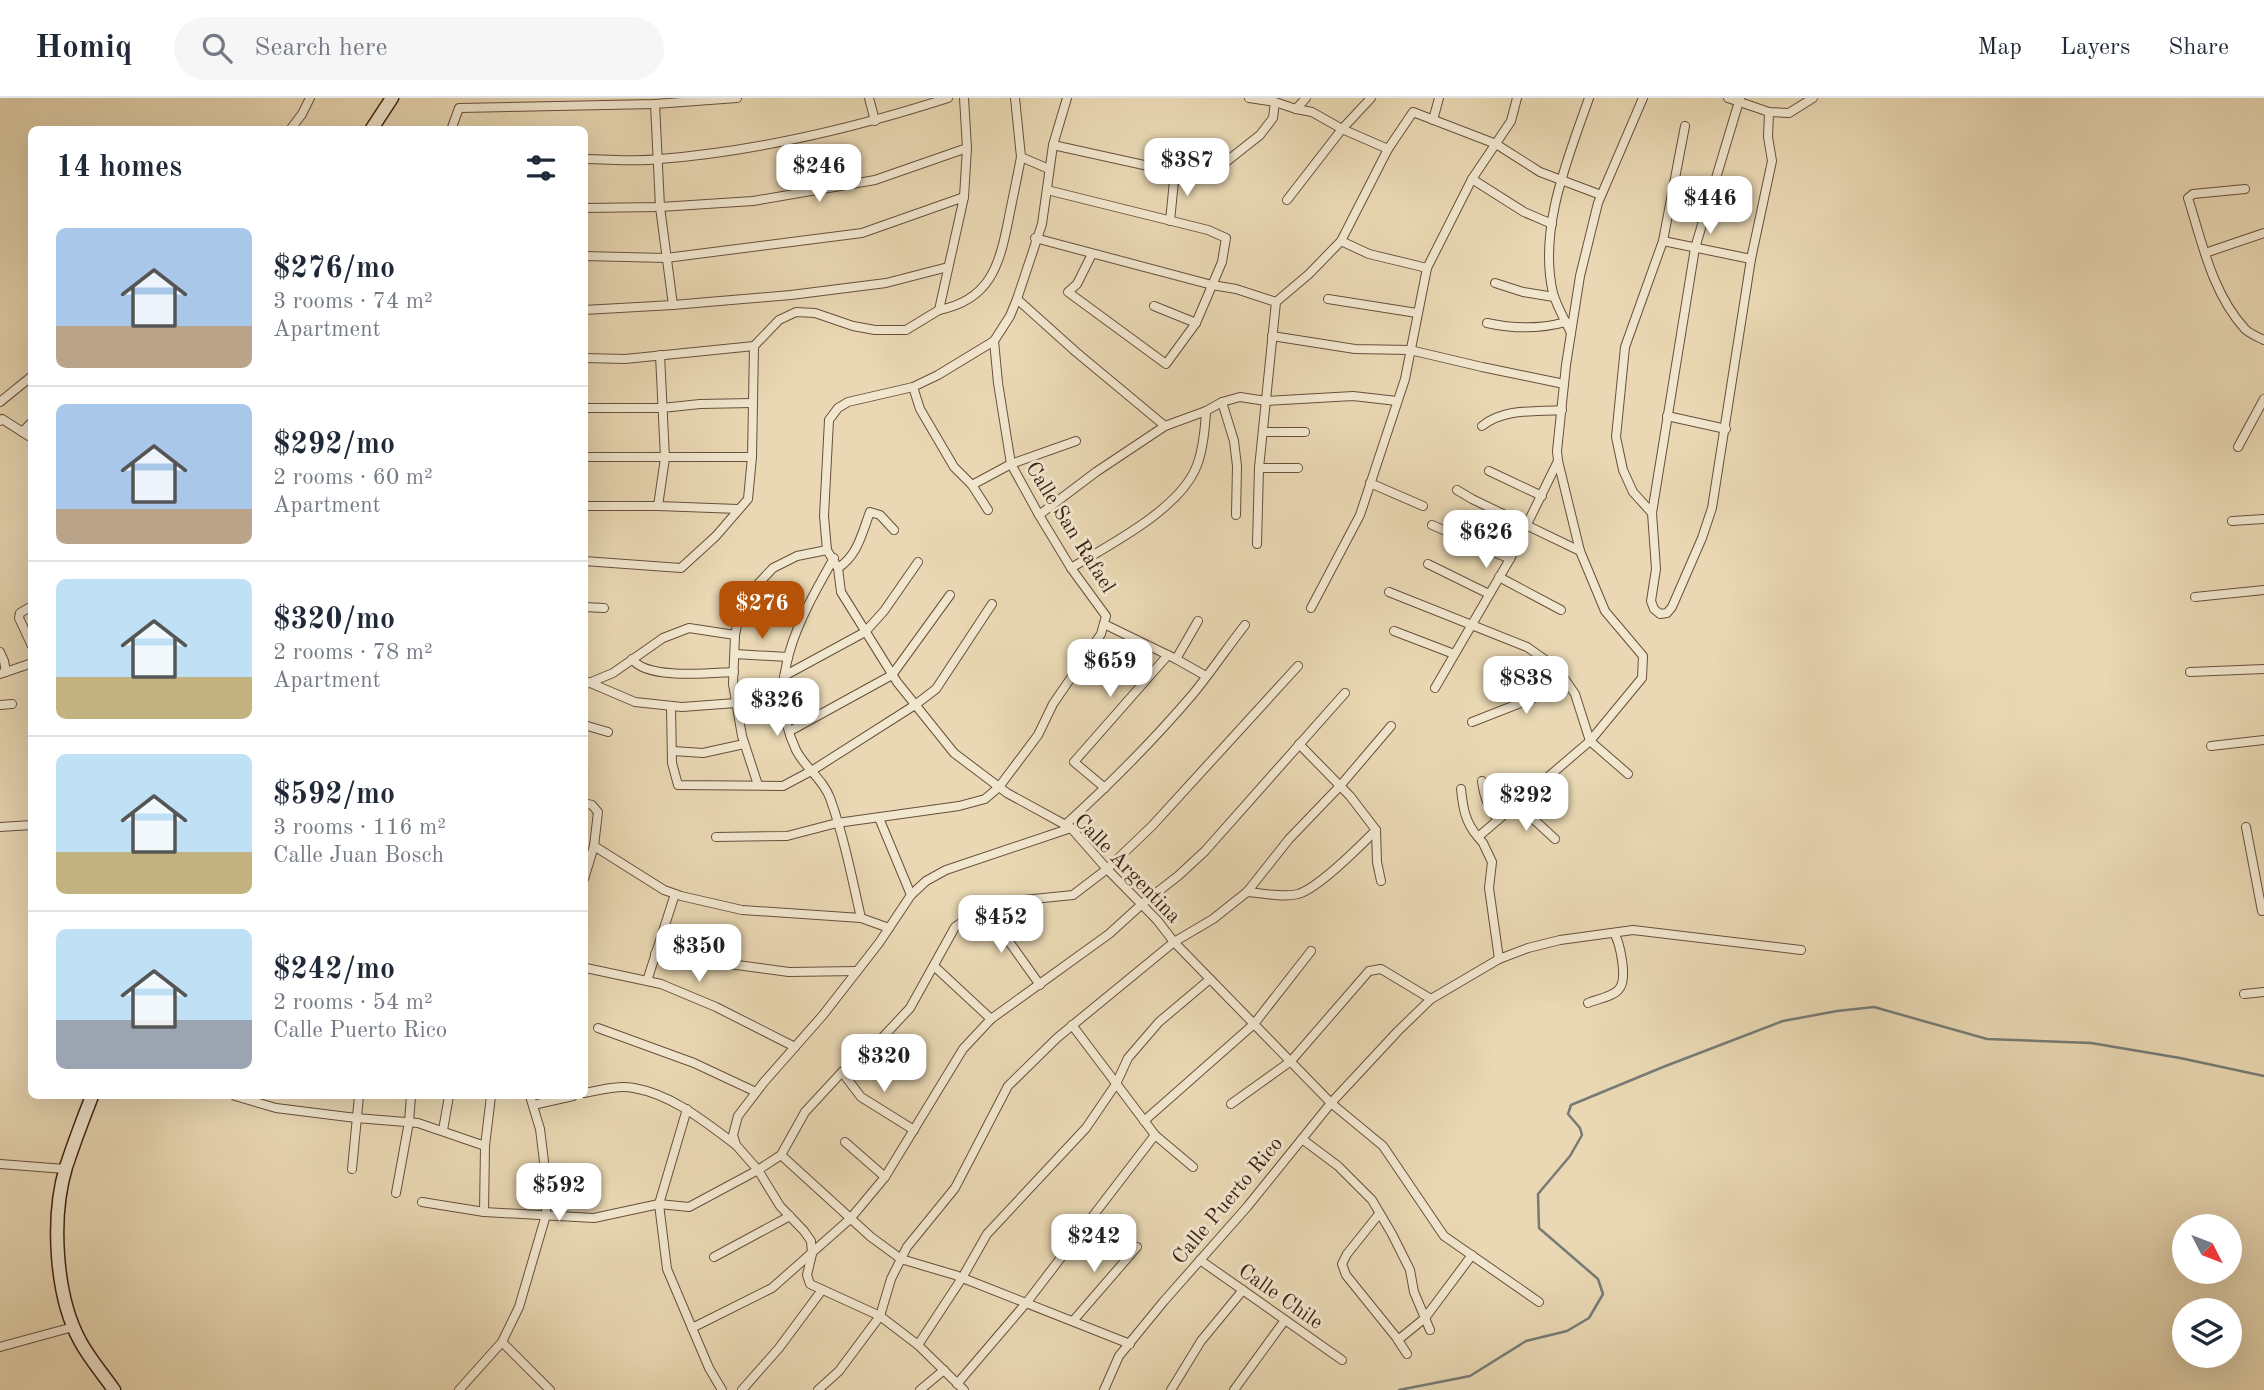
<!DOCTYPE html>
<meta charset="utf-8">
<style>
:root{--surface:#fff;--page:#f6f6f7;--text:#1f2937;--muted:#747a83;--line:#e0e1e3;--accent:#b45309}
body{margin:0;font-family:"Old Standard TT",serif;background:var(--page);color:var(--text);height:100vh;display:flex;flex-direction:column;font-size:26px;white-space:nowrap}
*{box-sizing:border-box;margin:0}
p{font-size:23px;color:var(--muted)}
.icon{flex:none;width:38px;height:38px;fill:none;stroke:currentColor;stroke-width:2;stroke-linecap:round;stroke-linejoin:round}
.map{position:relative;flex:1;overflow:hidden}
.details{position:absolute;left:28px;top:28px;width:560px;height:973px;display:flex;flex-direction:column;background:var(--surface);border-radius:10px;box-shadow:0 7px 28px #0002}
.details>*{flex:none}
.needle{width:46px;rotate:132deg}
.tools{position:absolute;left:2172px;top:1116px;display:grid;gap:14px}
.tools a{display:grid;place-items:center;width:70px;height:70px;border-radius:50%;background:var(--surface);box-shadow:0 7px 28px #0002;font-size:35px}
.price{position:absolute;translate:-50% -60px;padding:0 16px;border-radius:14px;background:#fff;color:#222;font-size:23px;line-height:46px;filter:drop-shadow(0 2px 4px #0008)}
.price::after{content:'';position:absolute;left:50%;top:42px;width:21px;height:16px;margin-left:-10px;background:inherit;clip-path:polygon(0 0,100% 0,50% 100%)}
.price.on{background:var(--accent);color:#fff}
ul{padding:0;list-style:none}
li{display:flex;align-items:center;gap:21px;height:175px;padding:0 28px}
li+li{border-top:2px solid var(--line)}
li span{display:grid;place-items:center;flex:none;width:196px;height:140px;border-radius:10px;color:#555}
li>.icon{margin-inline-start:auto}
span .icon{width:84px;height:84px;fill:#fffc;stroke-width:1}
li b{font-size:30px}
h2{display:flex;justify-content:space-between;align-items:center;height:84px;padding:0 28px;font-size:30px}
header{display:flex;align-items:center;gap:42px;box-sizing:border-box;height:98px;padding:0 35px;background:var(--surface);border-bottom:2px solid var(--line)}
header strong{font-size:33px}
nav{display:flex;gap:38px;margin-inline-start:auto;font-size:24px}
.search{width:490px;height:63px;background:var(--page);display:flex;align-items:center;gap:18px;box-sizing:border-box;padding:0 24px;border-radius:38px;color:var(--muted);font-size:26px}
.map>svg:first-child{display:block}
</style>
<header>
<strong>Homiq</strong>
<div class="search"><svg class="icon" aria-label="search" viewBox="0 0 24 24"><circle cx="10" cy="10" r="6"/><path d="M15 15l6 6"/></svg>Search here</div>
<nav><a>Map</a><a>Layers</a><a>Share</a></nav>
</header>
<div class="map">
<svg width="2264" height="1292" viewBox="0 0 2264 1292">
<rect width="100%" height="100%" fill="#e9d8b3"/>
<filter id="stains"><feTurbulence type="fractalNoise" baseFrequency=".00286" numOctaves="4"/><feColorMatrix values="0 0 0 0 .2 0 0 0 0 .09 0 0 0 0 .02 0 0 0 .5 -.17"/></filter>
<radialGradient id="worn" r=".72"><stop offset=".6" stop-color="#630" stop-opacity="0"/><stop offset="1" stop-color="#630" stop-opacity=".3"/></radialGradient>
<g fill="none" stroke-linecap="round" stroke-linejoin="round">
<!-- stream -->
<path stroke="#767b76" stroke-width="2.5" d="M1399,1292L1470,1278L1526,1243L1567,1233L1589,1220L1603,1196L1598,1181L1539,1130L1538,1096L1570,1058L1582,1037L1580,1030L1568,1016L1571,1007L1663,969L1783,923L1837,913L1874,909L1987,941L2091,945L2180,960L2264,978"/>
<defs>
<g id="street">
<path d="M869,0L875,23"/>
<path d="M1015,0L1021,59L1049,71"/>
<path d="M1067,0L1053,47L1042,126L1017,201L1010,218L994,243L938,277L913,289L848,304L838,310L829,322L824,418L827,452L838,470L841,494L897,584L954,655L1007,695L1071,730L1107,771L1157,822L1174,844L1331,1005L1383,1048L1444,1138L1539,1204"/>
<path d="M1249,0L1275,4L1296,11L1312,14L1342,31L1388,51"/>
<path d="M1728,0L1769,14L1789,15L1813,0"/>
<path d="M1740,0L1695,150L1652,415L1656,471L1651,503L1654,511L1660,516L1667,515L1672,509L1702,440L1712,410L1751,161L1772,63L1768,39L1769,14"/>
<path d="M655,6L660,109L673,207"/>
<path d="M1296,11L1306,0"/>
<path d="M1433,22L1439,0"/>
<path d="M290,32L302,16L310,0"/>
<path d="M451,32L459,10L655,6L737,0"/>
<path d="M1053,47L1171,73L1196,74L1222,67L1260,37L1273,20L1275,4"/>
<path d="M584,61C609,61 635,64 660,61C758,53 855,30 948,0"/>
<path d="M1472,81L1524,114L1552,126"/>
<path d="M2245,91L2193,96L2188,100C2202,144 2212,195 2245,231C2250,236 2258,239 2264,242"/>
<path d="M1047,92L1208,132L1226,140L1222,164L1196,225L1166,266L1068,194L1077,186L1092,156"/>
<path d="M1287,102L1342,31L1371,0"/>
<path d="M584,110L660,109L753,103L875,82L967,50"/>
<path d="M1170,123L1175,73"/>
<path d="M1035,140L1212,187L1236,191L1276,204L1259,370L1257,446"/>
<path d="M1341,143L1369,156L1427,170"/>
<path d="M1663,143L1751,161"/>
<path d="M2205,155L2264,135"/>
<path d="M584,158L666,160L862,135L964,99"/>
<path d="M1495,185L1523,194L1554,199"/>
<path d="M1017,201L1076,254L1165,328"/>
<path d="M1328,201L1417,215"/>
<path d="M1276,204L1309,176L1341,143L1388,51L1413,14L1496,46L1540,74L1601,97"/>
<path d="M1154,208L1196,225"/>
<path d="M584,212L673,207L791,197L886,185L948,169"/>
<path d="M939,212C989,202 999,169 1008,124C1012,103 1017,81 1021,59"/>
<path d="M1487,225C1514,231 1540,231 1566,224"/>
<path d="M1571,235C1565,222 1557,209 1553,195C1538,131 1568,60 1589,0"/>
<path d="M1272,238L1355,251L1410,252L1482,269L1564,286"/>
<path d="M584,260L625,261L754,248L779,222L796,214L815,215L853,228L875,232H906L939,212L964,99L967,50L964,0"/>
<path d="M913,289L920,311L954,369L972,387L988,412"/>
<path d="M0,304L32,278"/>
<path d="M1222,304L1234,343L1237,368L1236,417"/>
<path d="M584,310H662L700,306L752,305"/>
<path d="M1667,318L1726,331"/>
<path d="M0,323L2,321L32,340"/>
<path d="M1482,328C1504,310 1535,314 1562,312"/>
<path d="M22,334L32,324"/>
<path d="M1263,334H1305"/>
<path d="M2238,349L2264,301"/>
<path d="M584,359H752"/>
<path d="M1259,370H1298"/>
<path d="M1489,373L1542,398"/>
<path d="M1370,385L1423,408"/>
<path d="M972,387L1011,366L1076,343"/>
<path d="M1457,392L1472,401L1580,453"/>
<path d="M584,408H658L738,411"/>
<path d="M658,408L665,360L660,257"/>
<path d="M1652,415L1633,394L1623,372L1616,339L1625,249L1663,143L1685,28"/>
<path d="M1039,417L1096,374L1165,328L1206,313L1222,304L1240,299L1266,303L1353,298L1397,303"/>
<path d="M2232,423L2264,421"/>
<path d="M1432,427L1510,461"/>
<path d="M834,460C800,520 763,583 796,652C805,670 823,681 830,700C844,739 852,780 861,820"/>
<path d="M584,463L681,470L716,438L748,401L752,359L754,248"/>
<path d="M1428,466L1489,496"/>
<path d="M838,470C858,457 862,435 870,414L880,417L894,432"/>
<path d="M1071,470C1109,447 1176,413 1195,372C1203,355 1205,332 1206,313"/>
<path d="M1499,479L1561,512"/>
<path d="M1389,494L1527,549L1557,570L1575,596L1590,643L1628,676"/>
<path d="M2195,499L2264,492"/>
<path d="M32,508L20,515L19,520L32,548"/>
<path d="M584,509L604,510"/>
<path d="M1311,510L1360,417L1405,281L1427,170L1472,81L1511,23L1517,0"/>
<path d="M1104,526L1176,561L1206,578"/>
<path d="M1394,533L1454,556"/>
<path d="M0,554L4,563L6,574"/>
<path d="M735,556L788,559"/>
<path d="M632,561C647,582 710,575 734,574"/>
<path d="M1176,561L1198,523"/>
<path d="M2190,574L2264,571"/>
<path d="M0,576L32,565"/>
<path d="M784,578L865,534L884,513L918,464"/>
<path d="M588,584L635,604L682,609L736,605"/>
<path d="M584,587L613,575L663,540L689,530L735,537"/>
<path d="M1435,590L1510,461L1558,363"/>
<path d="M0,607L12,606"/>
<path d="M671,608L672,665L678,687L783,688L813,672L915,607L936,591L992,506"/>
<path d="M1472,624L1541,597L1566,584"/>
<path d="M584,627L608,634"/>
<path d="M790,633L892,577L950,497"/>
<path d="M1299,646L1350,698L1376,732L1377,764L1381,783"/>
<path d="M2211,648L2264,642"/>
<path d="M673,653L703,655L744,646"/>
<path d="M1482,683C1484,699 1488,709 1498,722"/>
<path d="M758,687L742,638L733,586L735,537L742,503L773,470L797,458L827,452"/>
<path d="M1105,690L1074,664L1168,557"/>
<path d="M1461,691C1463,710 1465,724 1478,739"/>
<path d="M584,705L592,707L598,714L594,748L584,781"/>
<path d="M1517,706L1555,741"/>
<path d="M879,720L911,797"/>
<path d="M1065,727C1110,686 1153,643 1193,596C1211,574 1227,550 1245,527"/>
<path d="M0,729L32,727"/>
<path d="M2246,729L2262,813"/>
<path d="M716,739L787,738L837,725L959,708L985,701L999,689L1038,637L1053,606L1101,536L1106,518L1071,470L1039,417L1011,366L998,285L994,243"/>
<path d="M594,748L664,792L681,798L742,812L861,820L889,830"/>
<path d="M1247,794C1263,795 1282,800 1298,796C1319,790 1360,748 1376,732"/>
<path d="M985,810L1040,887"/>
<path d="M655,856L789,874L857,873"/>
<path d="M1499,861L1489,790L1492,764L1483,745L1478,739L1590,643L1642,580L1643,558L1605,513L1580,453L1558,363L1557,353L1566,267L1580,178L1598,105L1643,0"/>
<path d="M934,868L991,921"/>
<path d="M586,870L661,886L716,909L795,949"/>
<path d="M647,883L675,796"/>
<path d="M2244,896L2264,894"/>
<path d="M1588,905C1597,901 1613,899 1619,891C1628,881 1620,845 1614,835"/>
<path d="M1072,927L1155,1037L1193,1069"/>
<path d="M598,930L694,965L756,994"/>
<path d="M842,974L861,999L914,1032"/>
<path d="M584,995C600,992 618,987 634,990C673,997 705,1024 736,1047"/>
<path d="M235,998L276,1010L356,1020L418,1025L485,1048"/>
<path d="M1231,1006L1291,963L1369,873L1381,871L1431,901"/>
<path d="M533,1007L573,998"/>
<path d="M687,1011L659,1106L667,1171L709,1270L722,1292"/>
<path d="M1144,1023L1254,926L1311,853"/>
<path d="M443,1032L449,998"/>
<path d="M1302,1041L1338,1068L1372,1102L1392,1136L1410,1172L1414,1194L1430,1232"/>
<path d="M845,1044L885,1079"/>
<path d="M781,1057L871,1139L901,1161L955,1177L1130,1246"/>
<path d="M0,1066L65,1071"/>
<path d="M352,1071L359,998"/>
<path d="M396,1095L409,1024L411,998"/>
<path d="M422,1104L484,1114L594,1120L659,1106L689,1109L758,1072L781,1057L805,1014L842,974L868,955L910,910L955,829L979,812L1003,804L1073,797L1107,771L1152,728L1298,568"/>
<path d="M484,1114L485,1048L491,998"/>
<path d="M1379,1116L1347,1156L1342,1166L1346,1177L1396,1239L1407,1256"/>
<path d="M714,1159L790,1118"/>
<path d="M1200,1162L1342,1262"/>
<path d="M1073,1223L1137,1149"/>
<path d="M692,1230L772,1190L850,1121L885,1079L963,951L991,921L1109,836L1142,806L1178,778L1205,753L1345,595"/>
<path d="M1398,1242L1425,1220L1472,1157"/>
<path d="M502,1244L550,1292"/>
<path d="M918,1247L962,1180L987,1136L1086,1030L1116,986L1128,960L1159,924L1210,881"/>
<path d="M0,1249L73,1229"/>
<path d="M957,1286L1027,1204L1155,1037"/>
<path d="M459,1292L502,1244L519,1209L546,1117V1080L540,1031L530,998"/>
<path d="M742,1292L779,1250L822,1192"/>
<path d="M818,1292L839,1273L880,1218L891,1181L907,1149L955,1090L1008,988L1057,940L1174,844L1213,821L1247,794L1289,741L1340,688L1391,628"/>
<path d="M920,1292L944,1272"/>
<path d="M964,1292L918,1247L880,1218L810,1186L807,1177L812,1156L811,1143L804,1133L780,1108L758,1072L736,1047L733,1037L738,1018L764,984L823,917L879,845L911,797L926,783L946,772L1071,730"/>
<path d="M1104,1292L1119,1258L1164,1203L1247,1109L1331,1005L1398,933L1431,901L1499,861L1528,850L1560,842L1633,832L1801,852"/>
<path d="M1171,1292L1201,1243L1243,1192"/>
<path d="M1234,1292L1285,1222"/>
</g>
<g id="secondary">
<path d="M371,32L392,0"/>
<path d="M92,998C83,1021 74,1045 66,1069C51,1119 55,1197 80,1243C89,1260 103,1276 114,1292"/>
</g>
</defs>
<!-- street casing -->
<use href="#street" stroke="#684f3c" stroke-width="10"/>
<!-- secondary casing -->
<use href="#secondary" stroke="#3d2115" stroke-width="15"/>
<!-- street -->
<use href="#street" stroke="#f1e6ce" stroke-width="8"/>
<!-- secondary -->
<use href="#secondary" stroke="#f1e6ce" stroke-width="12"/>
</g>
<g text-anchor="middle" stroke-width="6" stroke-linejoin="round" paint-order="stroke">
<!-- street labels -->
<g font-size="21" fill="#3d2115" stroke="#f1e6ce">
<text transform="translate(1071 429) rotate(58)" y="7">Calle San Rafael</text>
<text transform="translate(1128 770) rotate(46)" y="7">Calle Argentina</text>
<text transform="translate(1227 1102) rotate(-50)" y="7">Calle Puerto Rico</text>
<text transform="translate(1281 1198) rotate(35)" y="7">Calle Chile</text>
</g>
</g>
<rect width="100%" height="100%" filter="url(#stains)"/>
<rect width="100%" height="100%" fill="url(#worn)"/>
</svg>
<div class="tools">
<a><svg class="needle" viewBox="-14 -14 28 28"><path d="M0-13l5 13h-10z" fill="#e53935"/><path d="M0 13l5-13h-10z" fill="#747a83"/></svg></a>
<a><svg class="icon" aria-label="layers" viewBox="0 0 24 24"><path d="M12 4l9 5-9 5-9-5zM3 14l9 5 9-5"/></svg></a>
</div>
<b class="price" style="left:1187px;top:100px">$387</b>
<b class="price" style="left:819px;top:106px">$246</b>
<b class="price" style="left:1710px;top:138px">$446</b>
<b class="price" style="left:1486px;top:472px">$626</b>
<b class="price on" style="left:762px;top:543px">$276</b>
<b class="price" style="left:1110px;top:601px">$659</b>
<b class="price" style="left:1526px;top:618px">$838</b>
<b class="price" style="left:777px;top:640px">$326</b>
<b class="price" style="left:1526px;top:735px">$292</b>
<b class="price" style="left:1001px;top:857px">$452</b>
<b class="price" style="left:699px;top:886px">$350</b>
<b class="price" style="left:884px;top:996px">$320</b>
<b class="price" style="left:559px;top:1125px">$592</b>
<b class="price" style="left:1094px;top:1176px">$242</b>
<section class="details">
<h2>14 homes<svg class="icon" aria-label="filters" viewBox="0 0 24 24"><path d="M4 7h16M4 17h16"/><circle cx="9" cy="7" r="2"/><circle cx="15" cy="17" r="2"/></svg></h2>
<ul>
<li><span style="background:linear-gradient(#a9c7e8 70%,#b9a48a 0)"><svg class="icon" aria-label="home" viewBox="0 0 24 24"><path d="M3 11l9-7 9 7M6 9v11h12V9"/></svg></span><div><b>$276/mo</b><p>3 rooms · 74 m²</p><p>Apartment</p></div></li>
<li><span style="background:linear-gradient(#a9c7e8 75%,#b9a48a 0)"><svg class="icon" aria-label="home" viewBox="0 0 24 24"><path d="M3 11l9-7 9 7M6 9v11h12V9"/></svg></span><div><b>$292/mo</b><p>2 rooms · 60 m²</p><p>Apartment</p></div></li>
<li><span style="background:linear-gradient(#bfe0f5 70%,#c2b280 0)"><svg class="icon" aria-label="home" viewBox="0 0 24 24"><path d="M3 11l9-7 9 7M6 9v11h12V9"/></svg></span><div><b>$320/mo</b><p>2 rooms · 78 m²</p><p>Apartment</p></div></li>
<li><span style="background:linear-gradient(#bfe0f5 70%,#c2b280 0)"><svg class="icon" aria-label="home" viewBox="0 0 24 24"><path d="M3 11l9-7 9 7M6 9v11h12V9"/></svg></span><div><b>$592/mo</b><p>3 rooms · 116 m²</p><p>Calle Juan Bosch</p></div></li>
<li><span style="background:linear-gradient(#bfe0f5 65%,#9aa5b1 0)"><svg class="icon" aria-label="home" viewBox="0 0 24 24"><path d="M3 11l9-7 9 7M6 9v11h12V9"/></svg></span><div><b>$242/mo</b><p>2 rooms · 54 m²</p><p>Calle Puerto Rico</p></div></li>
</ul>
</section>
</div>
